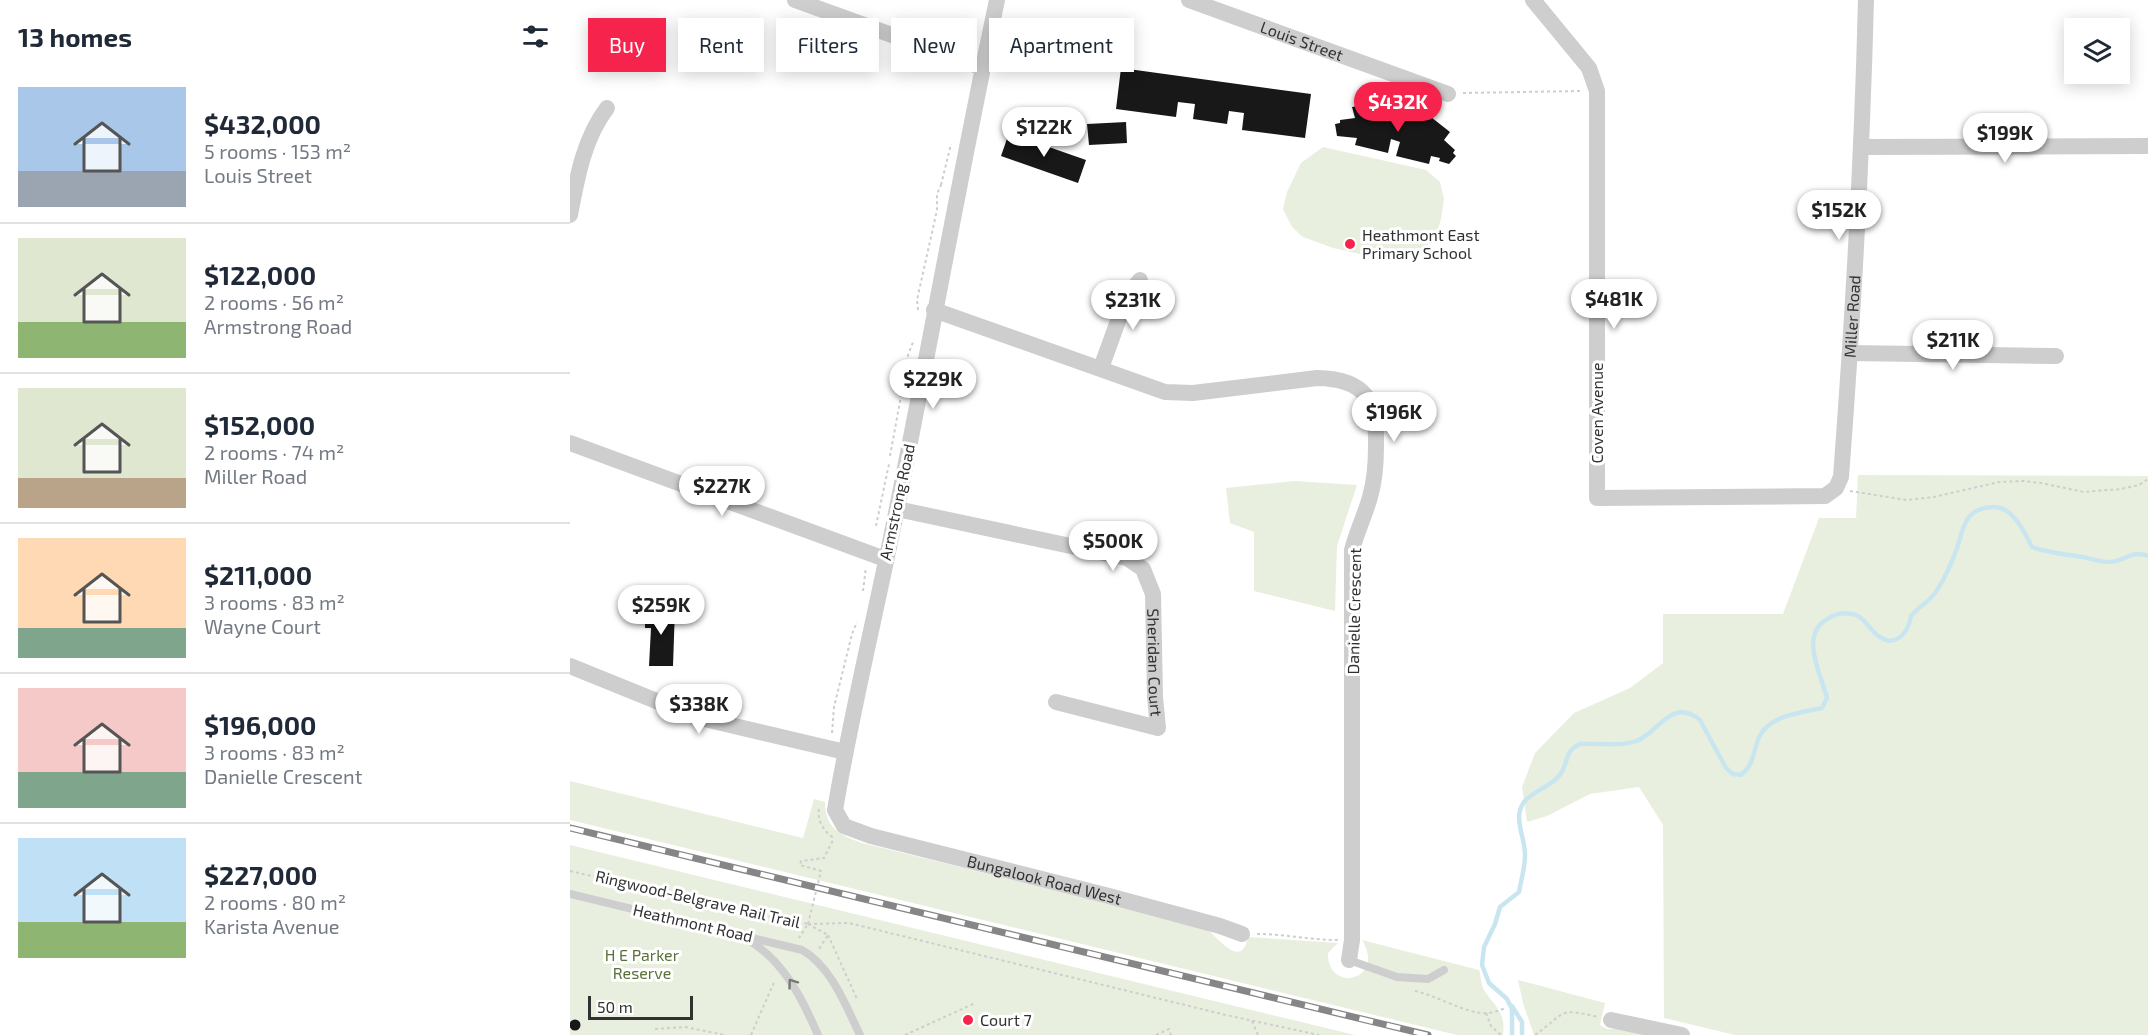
<!DOCTYPE html>
<meta charset="utf-8">
<style>
:root{--surface:#fff;--page:#f2f2f3;--text:#1f2937;--muted:#747a83;--line:#e0e1e3;--accent:#f6244d}
body{margin:0;font-family:"Exo 2",sans-serif;background:var(--page);color:var(--text);height:100vh;display:flex;flex-direction:column;font-size:22px;white-space:nowrap}
*{box-sizing:border-box;margin:0}
p{font-size:20px;color:var(--muted)}
.icon{flex:none;width:33px;height:33px;fill:none;stroke:currentColor;stroke-width:2;stroke-linecap:round;stroke-linejoin:round}
.map{position:relative;flex:1;overflow:hidden}
.details{display:flex;flex-direction:column;background:var(--surface);width:570px}
.details>*{flex:none}
.hud{position:absolute;left:18px;top:18px;width:570px;height:54px;display:flex;gap:12px}
.buttons{position:absolute;left:1494px;top:18px;display:grid;gap:12px}
.buttons a{display:grid;place-items:center;width:66px;height:66px;border-radius:0px;background:var(--surface);box-shadow:0 3px 15px #0003;font-size:30px}
.scale{position:absolute;left:18px;bottom:15px;width:105px;box-sizing:border-box;padding-left:6px;border:3px solid #313131;border-top:0;font-size:16px;line-height:21px;white-space:nowrap;color:#313131;-webkit-text-stroke:4px #fff;paint-order:stroke}
.price{position:absolute;translate:-50% -51px;padding:0 14px;border-radius:21px;background:#fff;color:#222;font-size:20px;line-height:39px;filter:drop-shadow(0 2px 3px #0008)}
.price::after{content:'';position:absolute;left:50%;top:36px;width:18px;height:14px;margin-left:-9px;background:inherit;clip-path:polygon(0 0,100% 0,50% 100%)}
.price.active{background:var(--accent);color:#fff}
ul{padding:0;list-style:none}
li{display:flex;align-items:center;gap:18px;height:150px;padding:0 18px}
li+li{border-top:2px solid var(--line)}
li span{display:grid;place-items:center;flex:none;width:168px;height:120px;border-radius:0px;color:#555}
li>.icon{margin-inline-start:auto}
span .icon{width:72px;height:72px;fill:#fffc;stroke-width:1}
li b{font-size:26px}
h2{display:flex;justify-content:space-between;align-items:center;height:72px;padding:0 18px;font-size:26px}
.chip{padding:0 21px;border-radius:0px;background:var(--surface);box-shadow:0 3px 15px #0003;font-size:21px;line-height:54px}
.chip.active{background:var(--accent);color:#fff}
main{display:flex;flex:1;min-height:0}
.map>svg:first-child{display:block}
</style>
<main>
<section class="details">
<h2>13 homes<svg class="icon" aria-label="filters" viewBox="0 0 24 24"><path d="M4 7h16M4 17h16"/><circle cx="9" cy="7" r="2"/><circle cx="15" cy="17" r="2"/></svg></h2>
<ul>
<li><span style="background:linear-gradient(#a9c7e8 70%,#9aa5b1 0)"><svg class="icon" aria-label="home" viewBox="0 0 24 24"><path d="M3 11l9-7 9 7M6 9v11h12V9"/></svg></span><div><b>$432,000</b><p>5 rooms · 153 m²</p><p>Louis Street</p></div></li>
<li><span style="background:linear-gradient(#dfe7d0 70%,#8fb573 0)"><svg class="icon" aria-label="home" viewBox="0 0 24 24"><path d="M3 11l9-7 9 7M6 9v11h12V9"/></svg></span><div><b>$122,000</b><p>2 rooms · 56 m²</p><p>Armstrong Road</p></div></li>
<li><span style="background:linear-gradient(#dfe7d0 75%,#b9a48a 0)"><svg class="icon" aria-label="home" viewBox="0 0 24 24"><path d="M3 11l9-7 9 7M6 9v11h12V9"/></svg></span><div><b>$152,000</b><p>2 rooms · 74 m²</p><p>Miller Road</p></div></li>
<li><span style="background:linear-gradient(#ffd9b3 75%,#7fa58c 0)"><svg class="icon" aria-label="home" viewBox="0 0 24 24"><path d="M3 11l9-7 9 7M6 9v11h12V9"/></svg></span><div><b>$211,000</b><p>3 rooms · 83 m²</p><p>Wayne Court</p></div></li>
<li><span style="background:linear-gradient(#f6c9c9 70%,#7fa58c 0)"><svg class="icon" aria-label="home" viewBox="0 0 24 24"><path d="M3 11l9-7 9 7M6 9v11h12V9"/></svg></span><div><b>$196,000</b><p>3 rooms · 83 m²</p><p>Danielle Crescent</p></div></li>
<li><span style="background:linear-gradient(#bfe0f5 70%,#8fb573 0)"><svg class="icon" aria-label="home" viewBox="0 0 24 24"><path d="M3 11l9-7 9 7M6 9v11h12V9"/></svg></span><div><b>$227,000</b><p>2 rooms · 80 m²</p><p>Karista Avenue</p></div></li>
</ul>
</section>
<div class="map">
<svg width="1578" height="1035" viewBox="0 0 1578 1035">
<rect width="100%" height="100%" fill="#fff"/>
<!-- green -->
<g fill="#e9efde">
<path d="M753,147L856,170L870,182L874,199L871,219L866,236L851,251L833,258L803,257L763,248L733,237L722,227L713,209L717,192L731,163Z"/>
<path d="M1288,475L1578,476V1035H1165L1094,1018L1093,825L1069,787L1020,794L977,816L957,822L952,787L965,753L1004,713L1060,688L1093,663V614H1213L1249,518H1286Z"/>
<path d="M725,481L787,485L767,546L765,611L684,591V532L660,523L656,488Z"/>
<path d="M0,781L233,838L244,799L255,802C255,828 270,835 292,843L634,927C647,935 671,972 678,937L768,943L758,953C757,994 817,981 792,940L909,970C911,976 911,984 914,990C925,1007 936,1012 933,1035H887L0,820Z"/>
<path d="M0,845L785,1035H0Z"/>
<path d="M948,980L1035,1003L1030,1025L1037,1029H1057L1078,1035H964L953,1003Z"/>
</g>
<g fill="none" stroke-linecap="round" stroke-linejoin="round">
<!-- stream -->
<g stroke="#c9e6f0" stroke-width="4.5">
<path d="M942,1006L952,1022V1035"/>
<path d="M942,1035V1009L937,999L919,983L912,965L914,947L925,924L930,907L949,892C951,880 955,868 955,856C956,839 942,818 954,802C962,792 979,787 988,777C1000,765 992,752 1010,744C1027,743 1049,747 1066,741C1087,735 1101,696 1130,720L1156,768L1163,774L1171,775C1184,765 1183,752 1189,737C1200,715 1230,713 1252,708L1257,698C1251,674 1228,634 1259,618C1267,613 1277,612 1286,615C1295,619 1299,628 1306,634C1324,650 1338,634 1341,616C1349,606 1361,601 1367,590C1375,578 1382,562 1387,548C1394,527 1394,509 1422,507C1442,505 1454,531 1462,547C1478,553 1495,554 1513,557C1522,559 1532,563 1541,562C1556,560 1563,550 1578,556"/>
</g>
</g>
<!-- building -->
<g fill="#181818">
<path d="M496,25V51L456,52L455,26Z"/>
<path d="M551,68L741,94L735,138L672,130L674,113L659,111L657,124L623,119L625,104L608,102L606,117L546,109Z"/>
<path d="M818,101L820,111L834,108L845,117L852,110L880,132L874,140L885,150L883,153L886,156L879,164L869,161L870,158L861,156L859,164L826,156L830,142L821,139L818,153L785,145L787,138L767,136L765,124L770,123V120L785,118L782,107Z"/>
<path d="M556,122L557,143L519,145L517,124Z"/>
<path d="M439,133L516,160L508,183L431,156Z"/>
<path d="M84,607L105,608L103,666H79L81,628H75V611H84Z"/>
<circle cx="5" cy="1025" r="5.5"/>
</g>
<g fill="none" stroke-linecap="round" stroke-linejoin="round">
<!-- path -->
<g stroke="#cecece" stroke-width="2" stroke-dasharray="3 3" stroke-linecap="butt">
<path d="M893,93L1010,91"/>
<path d="M371,185L381,144"/>
<path d="M348,310L347,300L367,210V194L371,185L373,188"/>
<path d="M320,456L333,385L331,374L343,342"/>
<path d="M1280,491L1337,500L1364,497L1429,482L1453,481L1471,483L1514,492L1551,489L1569,485L1578,479"/>
<path d="M306,526L319,464"/>
<path d="M293,591L296,567"/>
<path d="M262,733L264,707L282,634L287,622"/>
<path d="M249,809C247,821 254,832 264,838"/>
<path d="M0,871L181,913L238,924L229,938"/>
<path d="M238,924L279,923L656,1015L749,1035"/>
<path d="M238,924L251,871L230,865L231,861L254,858L264,838"/>
<path d="M238,924L258,935L249,949"/>
<path d="M687,934C714,934 741,940 768,940"/>
<path d="M258,935L287,999"/>
<path d="M845,991C865,995 899,1015 917,1013C923,1013 930,1010 936,1008"/>
<path d="M916,1013L921,1026L931,1035"/>
<path d="M682,1021L688,1035"/>
<path d="M85,1029L115,1027L155,1035"/>
<path d="M181,1035L205,980"/>
<path d="M335,1035L405,1003"/>
<path d="M586,1035L599,1029L601,1035"/>
<path d="M965,1035C996,1013 987,1007 1028,1017"/>
</g>
<!-- service -->
<g stroke="#cecece" stroke-width="8">
<path d="M0,894L232,950C261,966 276,1006 290,1035"/>
<path d="M175,938C213,959 232,998 248,1035"/>
<path d="M779,960L827,977L858,979L874,970"/>
</g>
<!-- minor -->
<g stroke="#cecece" stroke-width="16">
<path d="M225,0L413,68"/>
<path id="s1" d="M427,0C391,169 361,339 327,508C307,609 282,709 265,810L274,826L301,836L539,896L650,926L672,934"/>
<path id="s2" d="M619,0L878,94"/>
<path id="s3" d="M963,0L1019,68L1027,91V498L1255,496L1266,488L1271,477C1283,318 1292,159 1296,0"/>
<path d="M1292,147L1578,146"/>
<path d="M0,215C7,178 14,138 37,108"/>
<path d="M364,310L595,392L623,393L747,378C797,379 807,401 806,447C806,464 805,480 800,497C795,515 787,531 782,550V940L779,960"/>
<path d="M1280,353L1486,356"/>
<path d="M531,368L557,296L570,280"/>
<path d="M0,443L315,559"/>
<path id="s4" d="M327,509L557,558L573,569L583,594L585,697L588,728L486,702"/>
<path d="M0,666L126,717L275,752"/>
<path d="M1041,1020L1112,1035"/>
</g>
<defs>
<path id="rail" d="M0,828L858,1035"/>
</defs>
<!-- rail casing -->
<use href="#rail" stroke="#868686" stroke-width="7"/>
<!-- rail -->
<use href="#rail" stroke="#fff" stroke-width="4.5" stroke-dasharray="14" stroke-linecap="butt"/>
</g>
<!-- one-way arrows -->
<defs><path id="oneway-chevron" d="M-2-3.5L2.5 0L-2 3.5" fill="none" stroke-width="1.6" stroke-linecap="round" stroke-linejoin="round" transform="scale(1.5)"/></defs>
<use stroke="#787878" href="#oneway-chevron" transform="translate(222 983) rotate(-126)"/>
<!-- markers -->
<g fill="#f6244d" stroke="#fff" stroke-width="2">
<circle cx="780" cy="244" r="6"/>
<circle cx="398" cy="1020" r="6"/>
</g>
<g text-anchor="middle" stroke-width="6" stroke-linejoin="round" paint-order="stroke">
<!-- street labels -->
<g font-size="16" fill="#313131" stroke="#fff">
<text dy="6" stroke="none"><textPath href="#s2" startOffset="120">Louis Street</textPath></text>
<text dy="6" stroke="none"><textPath href="#s3" startOffset="934">Miller Road</textPath></text>
<text transform="translate(1027 413) rotate(-90)" y="6">Coven Avenue</text>
<text transform="translate(327 502) rotate(-78)" y="6">Armstrong Road</text>
<text transform="translate(784 611) rotate(-89)" y="6">Danielle Crescent</text>
<text dy="6" stroke="none"><textPath href="#s4" startOffset="350">Sheridan Court</textPath></text>
<text dy="6" stroke="none"><textPath href="#s1" startOffset="1052">Bungalook Road West</textPath></text>
<text transform="translate(128 899) rotate(13)" y="6">Ringwood-Belgrave Rail Trail</text>
<text transform="translate(123 923) rotate(13)" y="6">Heathmont Road</text>
</g>
<!-- poi labels -->
<g font-size="16" fill="#313131" stroke="#fff" text-anchor="start">
<text x="792" y="241">Heathmont East<tspan x="792" dy="18">Primary School</tspan></text>
<text x="410" y="1026">Court 7</text>
</g>
<!-- park labels -->
<g font-size="16" fill="#5a7239" stroke="#fff">
<text x="72" y="961">H E Parker<tspan x="72" dy="18">Reserve</tspan></text>
</g>
</g>
</svg>
<div class="buttons">
<a><svg class="icon" aria-label="layers" viewBox="0 0 24 24"><path d="M12 4l9 5-9 5-9-5zM3 14l9 5 9-5"/></svg></a>
</div>
<div class="scale">50 m</div>
<b class="price active" style="left:828px;top:133px">$432K</b>
<b class="price" style="left:474px;top:158px">$122K</b>
<b class="price" style="left:1435px;top:164px">$199K</b>
<b class="price" style="left:1269px;top:241px">$152K</b>
<b class="price" style="left:1044px;top:330px">$481K</b>
<b class="price" style="left:563px;top:331px">$231K</b>
<b class="price" style="left:1383px;top:371px">$211K</b>
<b class="price" style="left:363px;top:410px">$229K</b>
<b class="price" style="left:824px;top:443px">$196K</b>
<b class="price" style="left:152px;top:517px">$227K</b>
<b class="price" style="left:543px;top:572px">$500K</b>
<b class="price" style="left:91px;top:636px">$259K</b>
<b class="price" style="left:129px;top:735px">$338K</b>
<div class="hud">
<a class="chip active">Buy</a>
<a class="chip">Rent</a>
<a class="chip">Filters</a>
<a class="chip">New</a>
<a class="chip">Apartment</a>
</div>
</div>
</main>
